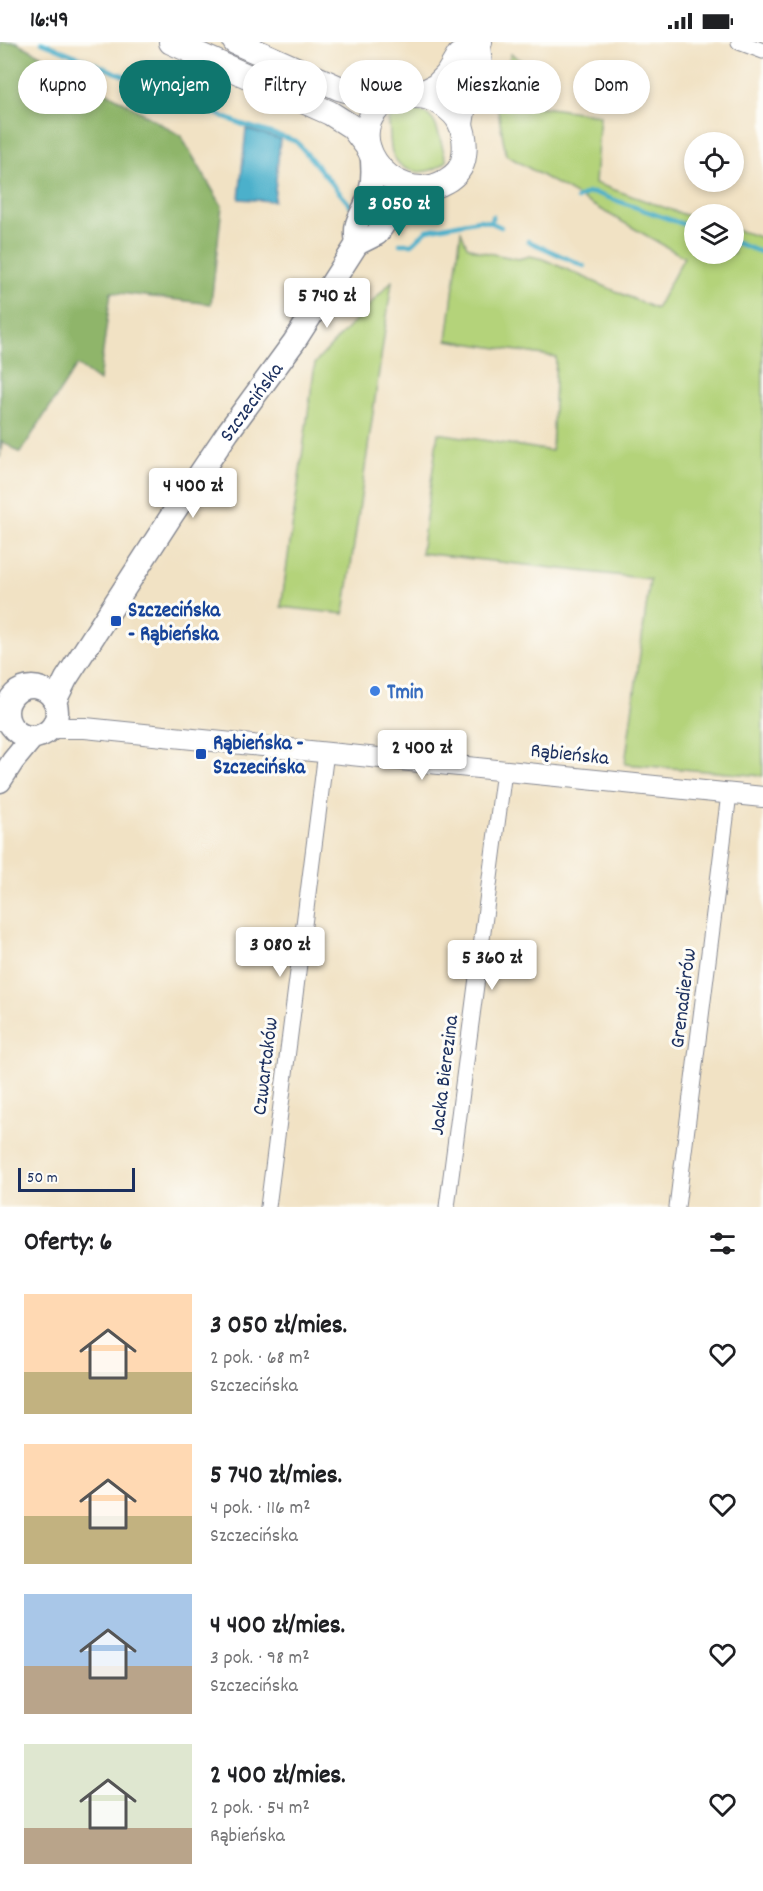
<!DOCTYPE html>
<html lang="pl">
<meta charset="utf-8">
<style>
:root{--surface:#fff;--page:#f6f6f6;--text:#202124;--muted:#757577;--accent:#0f766e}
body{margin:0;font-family:Dekko,sans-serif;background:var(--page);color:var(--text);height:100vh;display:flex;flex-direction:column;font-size:22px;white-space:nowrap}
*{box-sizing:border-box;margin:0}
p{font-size:20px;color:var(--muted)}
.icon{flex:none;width:33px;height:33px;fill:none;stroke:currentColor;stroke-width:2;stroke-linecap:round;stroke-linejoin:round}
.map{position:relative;height:1165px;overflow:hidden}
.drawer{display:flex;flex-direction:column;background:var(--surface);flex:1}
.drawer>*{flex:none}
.hud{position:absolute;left:18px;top:18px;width:728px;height:54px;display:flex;gap:12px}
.buttons{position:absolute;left:684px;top:90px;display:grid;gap:12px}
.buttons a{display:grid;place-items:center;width:60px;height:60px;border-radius:50%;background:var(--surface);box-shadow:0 3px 9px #0003;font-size:30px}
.scale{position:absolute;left:18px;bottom:15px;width:117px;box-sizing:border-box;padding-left:6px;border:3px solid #1b2f5e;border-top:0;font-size:16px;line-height:21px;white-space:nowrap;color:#1b2f5e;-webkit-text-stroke:4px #fdfcf7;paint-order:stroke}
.price{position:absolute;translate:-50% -51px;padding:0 14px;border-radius:6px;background:#fff;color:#222;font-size:20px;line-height:39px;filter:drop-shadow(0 2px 3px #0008)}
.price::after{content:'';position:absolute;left:50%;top:36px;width:18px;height:14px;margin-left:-9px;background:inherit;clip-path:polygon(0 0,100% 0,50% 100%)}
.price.current{background:var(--accent);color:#fff}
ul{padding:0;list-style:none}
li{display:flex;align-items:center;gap:18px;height:150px;padding:0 24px}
li span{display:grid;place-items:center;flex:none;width:168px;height:120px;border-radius:0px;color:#555}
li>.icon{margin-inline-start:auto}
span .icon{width:72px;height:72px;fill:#fffc;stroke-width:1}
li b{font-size:26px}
h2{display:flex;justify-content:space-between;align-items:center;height:72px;padding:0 24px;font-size:26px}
.chip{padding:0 21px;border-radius:27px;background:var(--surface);box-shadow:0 3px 9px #0003;font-size:21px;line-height:54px}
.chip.current{background:var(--accent);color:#fff}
.status{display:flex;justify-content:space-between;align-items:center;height:42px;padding:0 30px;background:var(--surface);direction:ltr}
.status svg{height:16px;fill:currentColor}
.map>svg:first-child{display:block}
</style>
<div class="status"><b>16:49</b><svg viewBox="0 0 49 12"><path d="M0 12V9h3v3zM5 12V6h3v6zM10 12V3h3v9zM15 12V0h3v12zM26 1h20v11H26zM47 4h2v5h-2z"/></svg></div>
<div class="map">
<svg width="763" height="1165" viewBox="0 0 763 1165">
<rect width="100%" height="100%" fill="#fdfcf7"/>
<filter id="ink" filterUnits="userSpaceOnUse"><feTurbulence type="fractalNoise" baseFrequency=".0167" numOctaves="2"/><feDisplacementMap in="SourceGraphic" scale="12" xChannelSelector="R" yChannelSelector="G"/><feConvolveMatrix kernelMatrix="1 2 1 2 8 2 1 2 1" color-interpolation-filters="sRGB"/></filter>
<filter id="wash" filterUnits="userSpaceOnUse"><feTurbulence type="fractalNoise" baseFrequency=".008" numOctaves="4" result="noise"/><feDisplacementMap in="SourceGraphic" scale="24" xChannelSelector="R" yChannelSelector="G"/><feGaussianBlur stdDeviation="1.35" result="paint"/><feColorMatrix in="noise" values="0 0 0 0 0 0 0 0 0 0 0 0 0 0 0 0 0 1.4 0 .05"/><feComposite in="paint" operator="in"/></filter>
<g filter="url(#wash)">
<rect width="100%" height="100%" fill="#f1e2c4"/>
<!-- green -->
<g fill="#b4d37a" stroke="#68816c" stroke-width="1.5">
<path d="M511,12L524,20L513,61L600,73L595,141L694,176V212H734V187L763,196V734L625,722L650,537L421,511L438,391L552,409L556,315L447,298L461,189L467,204L478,209L518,217L530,214L543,217L656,267L684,215L506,113L496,57Z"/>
<path d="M407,68C442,67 437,96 447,119C430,134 401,135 392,110C389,99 391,88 388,77L401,69Z"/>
<path d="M392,239L344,572L281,565L315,321Z"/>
</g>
<!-- forest -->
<path fill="#8fb56a" stroke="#557264" stroke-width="1.5" d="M0,0H16L80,34L181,94L222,164L211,262L111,250L99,339L77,323L20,411L2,399L0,416Z"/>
<!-- water -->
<path fill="#4cb0cb" stroke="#347094" stroke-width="1.5" d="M246,87L280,97L274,159L239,157Z"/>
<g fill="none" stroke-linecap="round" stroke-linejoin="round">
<!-- stream -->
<g stroke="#4cb0cb" stroke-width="4.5">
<path d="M42,0L241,82L296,99L350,163"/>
<path d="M577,157L588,151H595L694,186"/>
<path d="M490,180L501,185"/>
<path d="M528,199L584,224"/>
<path d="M734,200L763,211"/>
<path d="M400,202H412L427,188L479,178L490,180L493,174"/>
</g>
</g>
</g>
<g filter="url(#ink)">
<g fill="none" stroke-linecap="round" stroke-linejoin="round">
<defs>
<g id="minor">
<path d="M739,0L763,9"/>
<path d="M268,1165L326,710"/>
<path d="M447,1165L504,729"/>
<path d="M677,1165L729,752"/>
</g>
<g id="tertiary">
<path d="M0,678L8,679"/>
<path d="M52,686H85L763,755"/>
</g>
<g id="secondary">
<path d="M357,202C353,177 361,178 368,156C373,144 373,131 372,118"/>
<circle cx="32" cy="670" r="25"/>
<path id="s1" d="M55,659L66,637L172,473L228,390L294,300L357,202L377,192L398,161L421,146"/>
<path d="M0,739L13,719L32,696"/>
</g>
<g id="primary">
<path d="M171,0L330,71L352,85L369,107"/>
<path d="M235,0L339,46C352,50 366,54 380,55C410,56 427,46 453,71C464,82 466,100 464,114C463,125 455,134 446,139C392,171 329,84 395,55"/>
<path d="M418,53L436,44L447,33L459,13L478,3L480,0"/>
<path d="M461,82L466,51L480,23L478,3"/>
</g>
</defs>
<!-- minor casing -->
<use href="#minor" stroke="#868891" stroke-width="17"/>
<!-- tertiary casing -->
<use href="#tertiary" stroke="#868891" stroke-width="22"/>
<!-- secondary casing -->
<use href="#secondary" stroke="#868891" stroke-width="25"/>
<!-- primary casing -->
<use href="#primary" stroke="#868891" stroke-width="26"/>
<!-- minor -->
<use href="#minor" stroke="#fff" stroke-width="15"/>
<!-- tertiary -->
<use href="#tertiary" stroke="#fff" stroke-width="20"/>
<!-- secondary -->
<use href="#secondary" stroke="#fff" stroke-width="22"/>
<!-- primary -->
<use href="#primary" stroke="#fff" stroke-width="24"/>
</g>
</g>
<!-- markers -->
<g fill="#1a4fb4" stroke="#fdfcf7" stroke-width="2">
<rect x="110" y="573" width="12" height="12" rx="3"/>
<rect x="195" y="706" width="12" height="12" rx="3"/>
</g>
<circle fill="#3f7fe0" stroke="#fdfcf7" stroke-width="2" cx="375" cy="649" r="6"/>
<g text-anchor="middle" stroke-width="6" stroke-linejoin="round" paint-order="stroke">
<!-- street labels -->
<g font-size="21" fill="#1b2f5e" stroke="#fdfcf7">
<text dy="7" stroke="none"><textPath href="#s1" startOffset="358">Szczecińska</textPath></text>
<text transform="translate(570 711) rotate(6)" y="7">Rąbieńska</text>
<text transform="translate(682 956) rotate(-83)" y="7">Grenadierów</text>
<text transform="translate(264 1024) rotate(-83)" y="7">Czwartaków</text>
<text transform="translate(443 1033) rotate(-83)" y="7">Jacka Bierezina</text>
</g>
<!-- transit labels -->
<g font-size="21" font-weight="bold" fill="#164399" stroke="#fdfcf7" text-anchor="start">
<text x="128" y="574">Szczecińska<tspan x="128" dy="24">- Rąbieńska</tspan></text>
<text x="213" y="707">Rąbieńska -<tspan x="213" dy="24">Szczecińska</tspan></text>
</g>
<!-- shop labels -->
<g font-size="21" font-weight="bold" fill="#366cbe" stroke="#fdfcf7" text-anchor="start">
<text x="387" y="656">Tmin</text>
</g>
</g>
</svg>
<div class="buttons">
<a><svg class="icon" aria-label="locate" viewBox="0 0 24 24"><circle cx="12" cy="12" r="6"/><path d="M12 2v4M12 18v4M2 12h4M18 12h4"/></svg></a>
<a><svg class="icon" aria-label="layers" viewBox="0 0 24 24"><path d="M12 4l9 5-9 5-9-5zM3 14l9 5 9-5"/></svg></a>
</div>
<div class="scale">50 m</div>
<b class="price current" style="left:399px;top:195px">3 050 zł</b>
<b class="price" style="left:327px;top:287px">5 740 zł</b>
<b class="price" style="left:193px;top:477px">4 400 zł</b>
<b class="price" style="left:422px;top:739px">2 400 zł</b>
<b class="price" style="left:280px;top:936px">3 080 zł</b>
<b class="price" style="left:492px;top:949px">5 360 zł</b>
<div class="hud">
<a class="chip">Kupno</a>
<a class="chip current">Wynajem</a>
<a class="chip">Filtry</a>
<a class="chip">Nowe</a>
<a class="chip">Mieszkanie</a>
<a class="chip">Dom</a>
</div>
</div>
<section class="drawer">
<h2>Oferty: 6<svg class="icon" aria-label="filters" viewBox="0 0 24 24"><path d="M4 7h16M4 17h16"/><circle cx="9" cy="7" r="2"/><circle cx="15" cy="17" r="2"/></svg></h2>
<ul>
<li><span style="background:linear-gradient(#ffd9b3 65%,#c2b280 0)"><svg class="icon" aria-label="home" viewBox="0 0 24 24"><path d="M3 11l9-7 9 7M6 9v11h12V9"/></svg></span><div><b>3 050 zł/mies.</b><p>2 pok. · 68 m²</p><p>Szczecińska</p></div><svg class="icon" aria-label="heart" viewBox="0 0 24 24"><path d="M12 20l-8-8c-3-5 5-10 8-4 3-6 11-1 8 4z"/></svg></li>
<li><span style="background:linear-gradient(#ffd9b3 60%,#c2b280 0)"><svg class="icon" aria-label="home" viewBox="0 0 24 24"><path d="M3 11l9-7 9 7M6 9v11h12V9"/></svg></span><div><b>5 740 zł/mies.</b><p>4 pok. · 116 m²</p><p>Szczecińska</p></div><svg class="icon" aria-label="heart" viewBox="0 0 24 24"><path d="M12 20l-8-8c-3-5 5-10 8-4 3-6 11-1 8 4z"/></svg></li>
<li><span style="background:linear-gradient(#a9c7e8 60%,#b9a48a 0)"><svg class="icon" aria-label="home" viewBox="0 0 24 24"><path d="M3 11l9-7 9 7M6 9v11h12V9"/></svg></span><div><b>4 400 zł/mies.</b><p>3 pok. · 98 m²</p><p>Szczecińska</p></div><svg class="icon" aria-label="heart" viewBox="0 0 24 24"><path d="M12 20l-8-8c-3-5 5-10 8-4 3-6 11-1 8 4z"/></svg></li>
<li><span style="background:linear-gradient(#dfe7d0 70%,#b9a48a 0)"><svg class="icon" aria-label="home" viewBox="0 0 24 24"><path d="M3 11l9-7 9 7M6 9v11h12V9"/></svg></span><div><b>2 400 zł/mies.</b><p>2 pok. · 54 m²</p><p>Rąbieńska</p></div><svg class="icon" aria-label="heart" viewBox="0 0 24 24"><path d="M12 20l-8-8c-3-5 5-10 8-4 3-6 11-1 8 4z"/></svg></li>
</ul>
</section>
